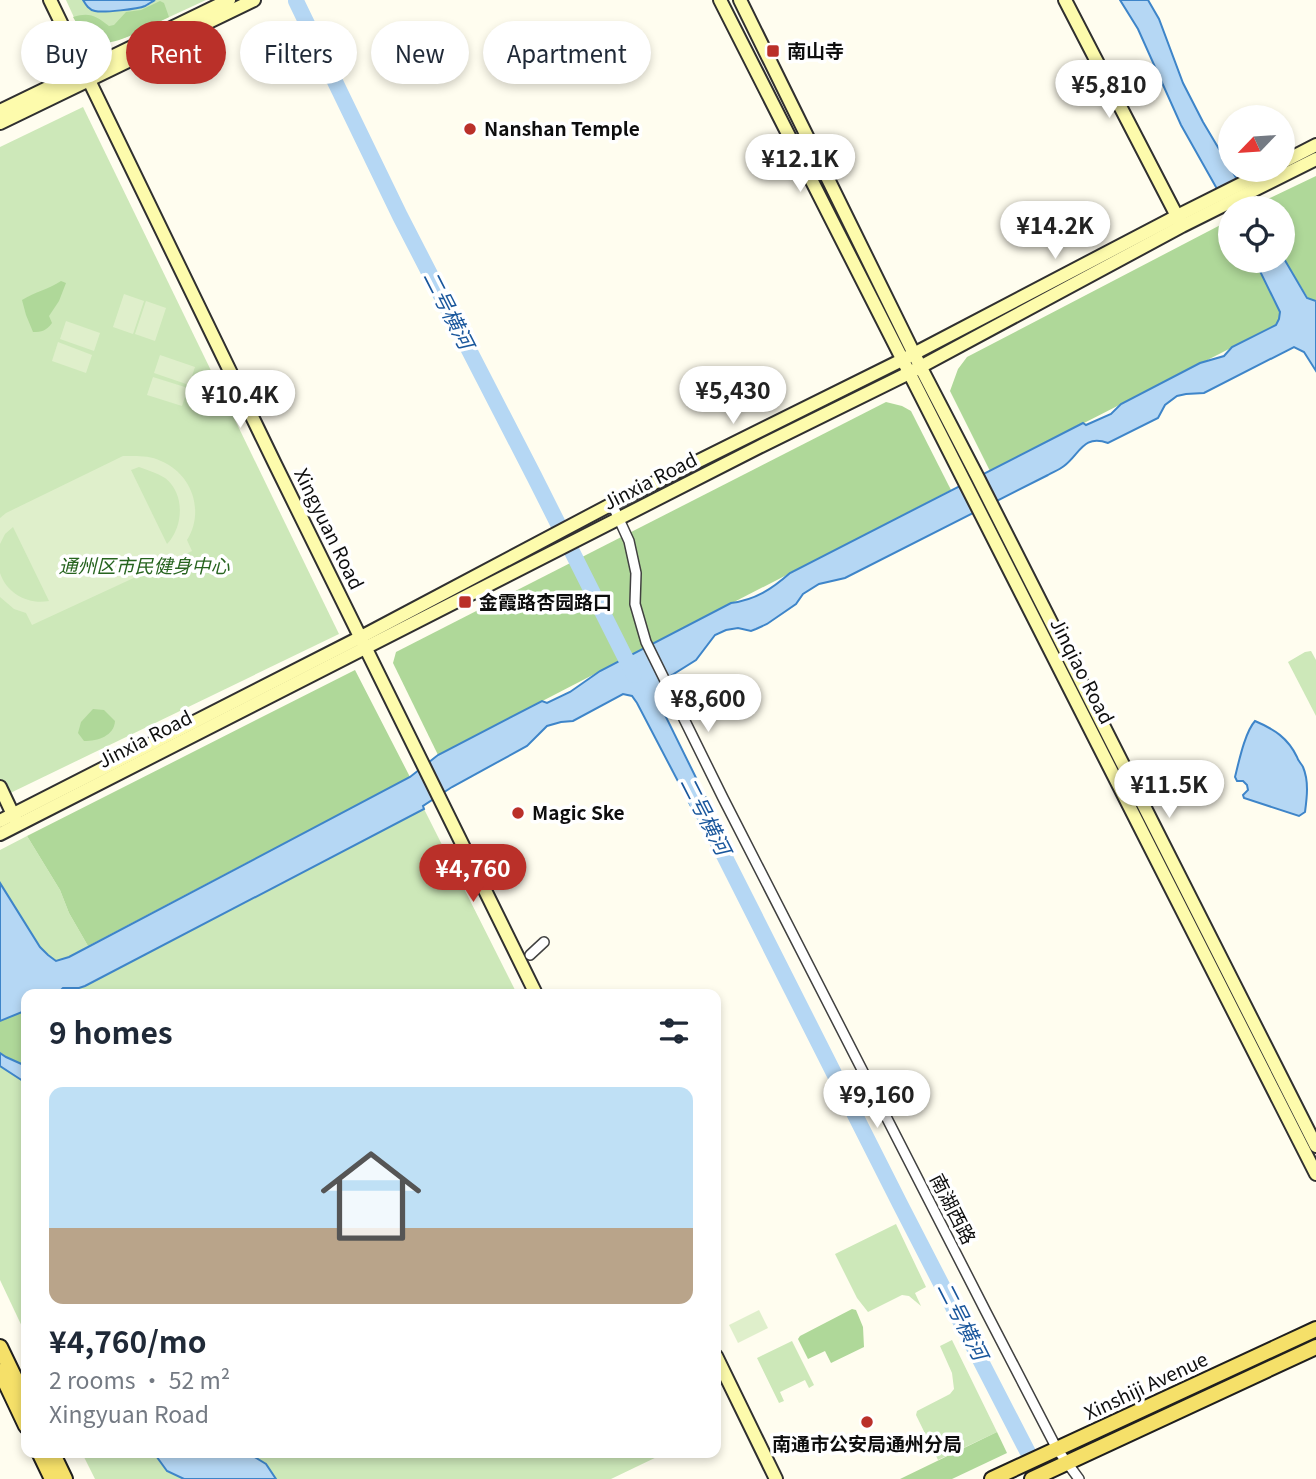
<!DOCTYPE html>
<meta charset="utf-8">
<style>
:root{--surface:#fff;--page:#f6f6f7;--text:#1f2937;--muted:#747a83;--line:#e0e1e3;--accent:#ba3029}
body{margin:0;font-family:Georgia,"Noto Sans SC",serif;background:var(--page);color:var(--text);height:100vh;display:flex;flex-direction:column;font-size:26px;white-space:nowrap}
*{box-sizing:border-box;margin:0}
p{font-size:23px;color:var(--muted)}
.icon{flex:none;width:38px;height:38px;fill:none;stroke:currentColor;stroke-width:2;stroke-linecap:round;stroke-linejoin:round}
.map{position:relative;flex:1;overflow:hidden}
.panel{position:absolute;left:21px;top:989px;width:700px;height:469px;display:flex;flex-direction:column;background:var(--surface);border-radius:14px;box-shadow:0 4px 10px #0003}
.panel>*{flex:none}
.guide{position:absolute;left:21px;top:21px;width:700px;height:63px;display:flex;gap:14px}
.needle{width:46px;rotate:245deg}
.tools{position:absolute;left:1218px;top:105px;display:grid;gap:14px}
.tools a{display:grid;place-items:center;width:77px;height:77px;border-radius:50%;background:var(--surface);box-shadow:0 4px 10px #0003;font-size:35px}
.price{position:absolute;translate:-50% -60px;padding:0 16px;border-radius:24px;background:#fff;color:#222;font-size:23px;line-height:46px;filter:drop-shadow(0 2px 4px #0008)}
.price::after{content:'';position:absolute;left:50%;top:42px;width:21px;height:16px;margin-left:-10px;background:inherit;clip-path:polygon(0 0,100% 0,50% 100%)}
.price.current{background:var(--accent);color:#fff}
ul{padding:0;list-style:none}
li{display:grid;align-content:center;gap:14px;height:371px;padding:0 28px}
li+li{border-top:2px solid var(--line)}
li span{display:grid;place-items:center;height:217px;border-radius:14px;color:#555}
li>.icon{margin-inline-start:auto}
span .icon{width:126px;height:126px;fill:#fffc;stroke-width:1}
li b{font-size:30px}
h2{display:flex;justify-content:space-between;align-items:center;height:84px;padding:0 28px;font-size:30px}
.pill{padding:0 24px;border-radius:32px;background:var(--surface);box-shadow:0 4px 10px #0003;font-size:24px;line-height:63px}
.pill.current{background:var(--accent);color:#fff}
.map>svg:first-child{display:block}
</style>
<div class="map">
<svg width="1316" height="1479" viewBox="0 0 1316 1479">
<rect width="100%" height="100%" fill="#fffdef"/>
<!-- green -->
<g fill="#cde8b9">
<path d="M66,0H206L124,38L102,42L90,40L77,24Z"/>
<path d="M83,107L339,634L0,798V147Z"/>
<path d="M1311,651L1316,660V716L1288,662L1305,652Z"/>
<path d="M424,809L517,994H57L63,988H79L85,986Z"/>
<path d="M27,836L60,890L69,913L88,946L69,957L56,961L48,955L40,947L0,883V850Z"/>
<path d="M0,1066L26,1083V1335L0,1280Z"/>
<path d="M896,1224L926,1287L915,1293L921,1306L909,1296L902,1295L868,1312L857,1298L835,1254Z"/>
<path d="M952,1340L997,1432L938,1460L916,1415L917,1411L950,1394L954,1389L952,1373L940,1346Z"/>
<path d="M792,1341L814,1385L809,1388L805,1380L780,1392L784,1401L779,1403L757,1358Z"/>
<path d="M663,1452V1454L611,1479H276L266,1464L248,1453Z"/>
<path d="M82,1453H154L167,1471L184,1479H95Z"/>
</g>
<!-- forest -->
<g fill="#afd899">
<path d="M160,1L164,3L169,17C151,25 109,52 90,40C83,35 77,24 73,17C90,12 96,16 109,26L114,25L126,12L141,10Z"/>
<path d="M1316,176V301L1308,298L1283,257V208H1254L1253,206Z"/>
<path d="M1230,220V261H1255L1280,312L1279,319L1276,325L990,471L950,391L958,369L967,357Z"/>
<path d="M61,281L66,283L59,301L49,316L52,323C46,331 42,332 33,332L26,315L22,300C35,292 49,289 61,281Z"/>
<path d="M886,402L902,406L911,411L951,490L438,755L393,663L396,652Z"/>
<path d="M355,670L410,777L88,946L69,913L60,890L27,836Z"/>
<path d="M93,709L104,710L115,721C114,736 98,741 84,741L78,733L81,722Z"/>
<path d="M22,1011L26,1012V1066L6,1057L0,1053V1021Z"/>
<path d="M852,1309L856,1310L863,1327L864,1347L831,1363L825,1351L808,1359L798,1339L800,1336Z"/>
<path d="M997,1432L1007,1453L952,1479H900Z"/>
</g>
<!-- pitch -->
<g fill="#dfefcb" fill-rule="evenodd">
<path d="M124,294L144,301L133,334L113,327Z"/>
<path d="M146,301L166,308L155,341L135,334Z"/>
<path d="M66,321L100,333L94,351L60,339Z"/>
<path d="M58,342L92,355L86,373L52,361Z"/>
<path d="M160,355L195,367L189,385L154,373Z"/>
<path d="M153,377L188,388L182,406L147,395Z"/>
<path d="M123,456C136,456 149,455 161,461C192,474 205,511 187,540L192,551L32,625L26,613L14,609L0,597V573C7,594 29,605 49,601L13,527L5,534L0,544V518L6,513ZM139,467C147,470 157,473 165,478C185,493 184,526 167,544L131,470Z"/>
<path d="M759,1310L768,1328L738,1343L729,1325Z"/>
</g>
<!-- water -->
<g fill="#b5d7f4" stroke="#3e85c9" stroke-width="2">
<path d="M83,0H155C153,1 147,5 145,6C138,9 103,13 95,11C89,10 86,5 83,0Z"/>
<path d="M1120,0H1148L1159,19L1183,83L1203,122L1254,208H1230V212L1181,125L1138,29Z"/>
<path d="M1283,257L1307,298L1316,301V371L1304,352L1294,347L1204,393L1186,394L1177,396L1165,405L1158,418L1108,443C1083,434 1080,454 1064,466C1059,470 1053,472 1048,475L845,578L819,584L803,594L796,604L767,624L756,629L751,631L738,628L726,630L715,635L696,660L661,682C655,691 659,699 662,709L707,800L702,810H693L637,703L632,696L623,694L573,721L561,722L547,726L527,746L452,787L423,806L424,809L85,986L79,988H63L57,994H26V1012H22L0,1021V883L40,947L48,955L56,961L69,957L410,777L438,755L542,701L547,703L570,692L600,671L731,603C755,600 772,589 790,573L1083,423L1086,425L1111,414L1121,404L1200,363L1224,356L1232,347L1276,325L1279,319L1280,312L1255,261H1283Z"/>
<path d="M1255,721C1274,729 1288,738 1297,757C1298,761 1301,763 1303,767C1309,781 1307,797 1305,812L1299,816L1244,798L1243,795L1248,790L1247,785L1243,781H1237L1235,777C1239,761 1245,732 1255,721Z"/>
<path d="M0,1053L6,1057L26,1066V1083L0,1066Z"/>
<path d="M154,1453H248L266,1464L276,1479H184L167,1471Z"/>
</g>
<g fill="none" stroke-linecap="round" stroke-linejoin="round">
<!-- river -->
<g stroke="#b5d7f4" stroke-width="16">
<path d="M296,1L400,216L534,476L634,675"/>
<path d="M692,792L900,1204L1039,1474"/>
</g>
<defs>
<g id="street">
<path d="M612,504L629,541L636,573L635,604L646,642L723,798L986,1312L1057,1449L1079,1479"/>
<path d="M530,955L544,942"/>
</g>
<g id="secondary">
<path d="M50,0L275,464L536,994"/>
<path d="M720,0L1316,1174"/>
<path d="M740,0L920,366L977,476L1316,1146"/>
<path d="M1065,0L1179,220"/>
<path d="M0,111L229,0"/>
<path d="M0,123L254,0"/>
<path d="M1283,162L1316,145"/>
<path d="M0,787L16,821"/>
<path d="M0,821L361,637L612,504L902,360L1177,216L1269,170"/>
<path d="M0,834L759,447L909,373L1182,226L1316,159"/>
<path d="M716,1356L776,1479"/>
</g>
<g id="primary">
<path d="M0,1347L26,1401"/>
<path d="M0,1371L26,1426"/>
<path d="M39,1452L52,1479"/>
<path d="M52,1452L65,1479"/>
<path d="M992,1479L1316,1329"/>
<path d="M1032,1479L1316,1347"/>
</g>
</defs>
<!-- street casing -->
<use href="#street" stroke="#414141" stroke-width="12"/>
<!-- secondary casing -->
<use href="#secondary" stroke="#303030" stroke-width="16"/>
<!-- primary casing -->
<use href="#primary" stroke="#1f1f1f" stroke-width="18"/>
<!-- street -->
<use href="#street" stroke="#fff" stroke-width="9"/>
<!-- secondary -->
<use href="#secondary" stroke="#fdfbac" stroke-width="12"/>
<!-- primary -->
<use href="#primary" stroke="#f5e069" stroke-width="14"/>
</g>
<!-- markers -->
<g fill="#ba3029" stroke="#fff" stroke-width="2.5">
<rect x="766" y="44" width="14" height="14" rx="3.5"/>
<circle cx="470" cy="129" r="7"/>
<rect x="458" y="595" width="14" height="14" rx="3.5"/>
<circle cx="518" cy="813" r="7"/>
<circle cx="867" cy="1422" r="7"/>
</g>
<g text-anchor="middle" stroke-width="7" stroke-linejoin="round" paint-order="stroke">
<!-- poi labels -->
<g font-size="19" font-weight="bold" fill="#0e0e0e" stroke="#fff" text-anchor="start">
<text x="787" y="58">南山寺</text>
<text x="484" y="136">Nanshan Temple</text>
<text x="479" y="609">金霞路杏园路口</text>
<text x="532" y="820">Magic Ske</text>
<text x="867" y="1451" text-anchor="middle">南通市公安局通州分局</text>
</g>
<!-- street labels -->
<g font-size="19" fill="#0e0e0e" stroke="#fff">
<text transform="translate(650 481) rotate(-27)" y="7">Jinxia Road</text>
<text transform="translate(329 529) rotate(64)" y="7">Xingyuan Road</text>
<text transform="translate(1082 671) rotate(63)" y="7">Jinqiao Road</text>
<text transform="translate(145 739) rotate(-27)" y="7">Jinxia Road</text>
<text transform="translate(953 1209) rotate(63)" y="7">南湖西路</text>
<text transform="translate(1146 1386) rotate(-25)" y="7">Xinshiji Avenue</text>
</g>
<!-- park labels -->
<g font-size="19" font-style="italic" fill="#27641f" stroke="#fff">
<text x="144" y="573">通州区市民健身中心</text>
</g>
<!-- water labels -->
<g font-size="21" font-style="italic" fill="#1a579c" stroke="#fff">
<text transform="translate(448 310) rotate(63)" y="7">二号横河</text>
<text transform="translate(705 816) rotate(63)" y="7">二号横河</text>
<text transform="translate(962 1321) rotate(63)" y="7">二号横河</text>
</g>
</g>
</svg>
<div class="tools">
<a><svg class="needle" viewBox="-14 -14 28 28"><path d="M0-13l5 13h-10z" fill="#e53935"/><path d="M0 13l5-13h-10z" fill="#747a83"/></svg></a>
<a><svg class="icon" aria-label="locate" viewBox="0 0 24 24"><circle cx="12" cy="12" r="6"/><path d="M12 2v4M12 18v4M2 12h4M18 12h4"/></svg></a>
</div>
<b class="price" style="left:1109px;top:120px">¥5,810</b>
<b class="price" style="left:800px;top:194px">¥12.1K</b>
<b class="price" style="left:1055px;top:261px">¥14.2K</b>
<b class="price" style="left:733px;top:426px">¥5,430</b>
<b class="price" style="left:240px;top:430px">¥10.4K</b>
<b class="price" style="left:708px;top:734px">¥8,600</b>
<b class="price" style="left:1169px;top:820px">¥11.5K</b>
<b class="price current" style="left:473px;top:904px">¥4,760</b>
<b class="price" style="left:877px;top:1130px">¥9,160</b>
<div class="guide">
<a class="pill">Buy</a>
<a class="pill current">Rent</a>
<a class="pill">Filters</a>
<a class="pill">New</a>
<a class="pill">Apartment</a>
</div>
<section class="panel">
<h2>9 homes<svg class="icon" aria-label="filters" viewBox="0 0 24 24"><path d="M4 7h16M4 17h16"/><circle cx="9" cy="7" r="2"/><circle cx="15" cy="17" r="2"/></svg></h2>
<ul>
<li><span style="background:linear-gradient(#bfe0f5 65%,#b9a48a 0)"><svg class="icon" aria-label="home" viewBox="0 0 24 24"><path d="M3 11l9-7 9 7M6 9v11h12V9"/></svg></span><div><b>¥4,760/mo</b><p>2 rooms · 52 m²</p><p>Xingyuan Road</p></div></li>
</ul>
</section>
</div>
